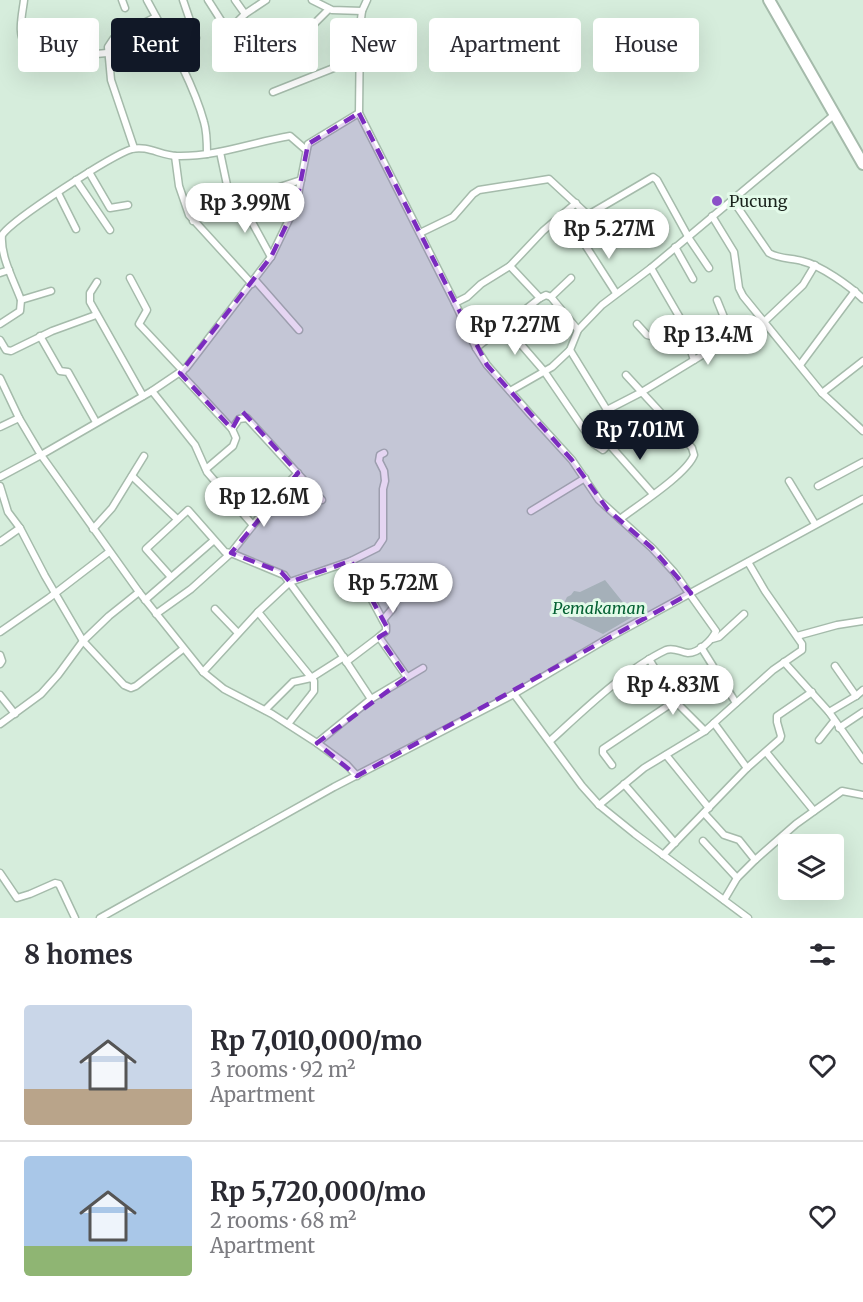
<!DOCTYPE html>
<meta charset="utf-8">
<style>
:root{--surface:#fff;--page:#f7f7f7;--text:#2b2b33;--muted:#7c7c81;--line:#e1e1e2;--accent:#111827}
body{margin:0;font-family:Merriweather,serif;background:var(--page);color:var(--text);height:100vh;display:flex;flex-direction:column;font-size:22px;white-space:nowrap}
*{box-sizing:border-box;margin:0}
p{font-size:20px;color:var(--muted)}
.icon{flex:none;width:33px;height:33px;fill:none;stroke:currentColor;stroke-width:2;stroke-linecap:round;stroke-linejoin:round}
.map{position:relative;height:918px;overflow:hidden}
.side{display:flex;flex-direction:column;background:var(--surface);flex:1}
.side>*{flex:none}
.hud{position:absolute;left:18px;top:18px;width:828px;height:54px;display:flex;gap:12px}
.buttons{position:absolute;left:778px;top:834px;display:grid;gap:12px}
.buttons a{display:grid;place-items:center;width:66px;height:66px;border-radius:6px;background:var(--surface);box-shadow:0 6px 24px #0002;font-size:30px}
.price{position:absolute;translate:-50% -51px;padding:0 14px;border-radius:21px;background:#fff;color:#222;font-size:20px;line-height:39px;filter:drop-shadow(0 2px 3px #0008)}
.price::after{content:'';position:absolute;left:50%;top:36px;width:18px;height:14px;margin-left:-9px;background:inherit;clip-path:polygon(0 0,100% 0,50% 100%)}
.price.on{background:var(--accent);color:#fff}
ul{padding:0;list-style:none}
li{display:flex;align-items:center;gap:18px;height:150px;padding:0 24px}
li+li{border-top:2px solid var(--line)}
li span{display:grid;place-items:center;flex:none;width:168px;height:120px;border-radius:6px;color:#555}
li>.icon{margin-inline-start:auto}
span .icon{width:72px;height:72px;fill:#fffc;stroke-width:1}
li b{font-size:26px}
h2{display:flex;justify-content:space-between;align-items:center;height:72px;padding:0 24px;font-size:26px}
.chip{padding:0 21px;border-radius:6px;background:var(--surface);box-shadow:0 6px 24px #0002;font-size:21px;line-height:54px}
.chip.on{background:var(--accent);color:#fff}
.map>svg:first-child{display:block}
</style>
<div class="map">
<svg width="863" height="918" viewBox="0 0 863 918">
<rect width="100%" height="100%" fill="#d6eddc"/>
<!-- green -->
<path fill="#afd1b8" d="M605,580L634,616L603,634L562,615L560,611L567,597L571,595L574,591L580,592Z"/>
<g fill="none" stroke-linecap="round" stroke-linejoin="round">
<defs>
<g id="street">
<path d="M24,0C23,11 15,41 29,45C33,47 39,46 43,47L52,58L107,53"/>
<path d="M122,0L125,8"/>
<path d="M147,0C167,37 193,82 204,122C207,132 207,143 207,154"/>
<path d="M183,0L196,38"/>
<path d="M208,0L231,36"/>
<path d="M235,0L245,14L266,0"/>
<path d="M312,0L332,10L362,11"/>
<path d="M367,0L362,11L360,27L359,113L455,303L476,348L487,365L530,414L572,460L599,500L652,548L674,572L716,631C712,640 699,653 688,653C680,652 674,647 666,650C626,669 583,711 550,741"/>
<path d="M231,36L236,23L245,14"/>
<path d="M300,38L329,9"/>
<path d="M273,92L359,58"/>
<path d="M134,148L111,80L108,47L114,38L156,17"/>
<path d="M220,152L231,204"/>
<path d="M175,156L179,186L189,215L252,284"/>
<path d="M89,172L110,208L128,205"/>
<path d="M76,180L110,230"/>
<path d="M58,193L76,229"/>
<path d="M243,199L253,224L271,257"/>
<path d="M732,199L769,253C779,259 791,258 802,261C820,265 850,286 863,299"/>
<path d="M712,216L734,252L739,288L743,296L822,393L863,431"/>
<path d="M193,221L243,199L301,180"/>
<path d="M420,233L453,217L473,194L479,190L549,179L588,215L653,177L657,180L690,240L709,268"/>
<path d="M582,240L616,293"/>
<path d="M675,247L693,279"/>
<path d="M651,268L680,318L694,360"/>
<path d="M0,273L9,270"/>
<path d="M130,278L147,310L139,324L183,371"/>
<path d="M255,280L299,330"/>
<path d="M97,282L90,293V302L143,396"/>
<path d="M51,291L21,300C14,281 0,256 2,235C13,219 112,155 132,149C147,145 162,156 177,156C216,157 253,142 290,136L305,149"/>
<path d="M551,297L571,278"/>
<path d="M540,298L546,295L551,297L578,330"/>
<path d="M717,300L732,337"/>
<path d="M455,303L467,297L481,284L510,266L543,231L576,203"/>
<path d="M0,324L20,311L21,300"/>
<path d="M637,324L647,335L651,336L680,318"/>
<path d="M505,326L544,371L594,444L603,450C612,443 605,435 607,426C607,424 610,418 611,416L607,410L640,393L732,337L765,321L803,285L815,265"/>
<path d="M40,336L60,371L68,372L96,422"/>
<path d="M0,340L6,350L11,351L52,331L96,315"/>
<path d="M476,348L540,298L510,266"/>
<path d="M570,350L607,410"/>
<path d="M800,365L855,291"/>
<path d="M180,373L232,429L236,438L233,446L206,469"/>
<path d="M0,378L19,418L41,455L0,477"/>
<path d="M152,391L195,445L207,472L252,524"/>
<path d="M510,391L552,367L570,350L578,330L602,305L651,268L835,114"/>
<path d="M822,393L863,361"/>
<path d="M0,427L19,418"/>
<path d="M232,429L239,419L247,418L322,500"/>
<path d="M608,443L653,494"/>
<path d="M132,476L177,519"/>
<path d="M789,481L815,524"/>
<path d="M0,486L8,512L20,528L45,576L83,641L124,685L131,688L136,686L183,649"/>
<path d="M818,486L863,462"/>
<path d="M531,511L585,478"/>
<path d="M620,519C637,506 687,474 694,455L692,448L685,439L626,375"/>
<path d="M93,529L112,508L144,456"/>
<path d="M0,542L20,528"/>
<path d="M351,561L386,626V631L379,637L407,677"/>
<path d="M171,577L146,549L188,510L225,552L231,553L284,575L336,646L371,699L317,743"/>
<path d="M145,600L213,541"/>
<path d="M215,609L238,633"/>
<path d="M258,612L314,681V691L311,695L288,724"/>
<path d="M156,614L191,589L231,553L280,491L298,473"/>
<path d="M383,620L393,608L389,579"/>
<path d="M0,632L49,598L109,552"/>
<path d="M797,636L837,625L863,621"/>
<path d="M712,639L719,637L744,614"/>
<path d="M701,647L736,703"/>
<path d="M0,655L2,661L0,664"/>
<path d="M649,659L675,701L705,731"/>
<path d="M346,662L379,637"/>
<path d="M784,662L829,712L863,760"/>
<path d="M835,666L856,696"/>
<path d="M203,672L258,612L290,582L351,561L377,548L383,539V489L385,481L384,471L379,461L380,455L384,453"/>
<path d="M514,694L582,786L599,805L635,834L748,918"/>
<path d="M0,695L15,714"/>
<path d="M371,699L423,668"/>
<path d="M265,710L293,682L311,678L344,657"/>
<path d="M829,712L856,696L863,690"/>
<path d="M714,723L747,768"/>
<path d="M0,724L41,694L58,675L83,641L109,616L139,592"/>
<path d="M839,728L863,712"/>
<path d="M819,740L834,721"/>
<path d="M766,752L814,811"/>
<path d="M666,755L709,808"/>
<path d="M612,765L603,753V749L675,701"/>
<path d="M357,776L347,765L317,743L272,714L224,689L203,672L139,592L41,455L152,391L186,368L271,257L296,205L308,144L359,113"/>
<path d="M624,784L675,843"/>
<path d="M599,805L644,768L705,731L773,670L802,650V644L765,591L748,562"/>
<path d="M704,813L724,835L739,840L755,860"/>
<path d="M703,841L737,878"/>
<path d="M663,855L747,768L780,739L781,736L777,722V716L812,692"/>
<path d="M0,873L17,898L30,894L55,883L59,884L75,918"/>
<path d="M724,900L737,878L755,860L796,824L842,791L863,795"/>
<path d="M100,918L334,787L514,694L610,637L863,499"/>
</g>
<path id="primary" d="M769,0L863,164"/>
</defs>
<!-- street casing -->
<use href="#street" stroke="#a5bbab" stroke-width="9"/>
<!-- primary casing -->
<use href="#primary" stroke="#a5bbab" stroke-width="14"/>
<!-- street -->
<use href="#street" stroke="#fff" stroke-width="6"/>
<!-- primary -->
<use href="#primary" stroke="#fff" stroke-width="10"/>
</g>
<!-- marked area -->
<path fill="#7b2cbf" fill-opacity="0.2" stroke="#7b2cbf" stroke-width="4.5" stroke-dasharray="12 8" stroke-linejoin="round" d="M359,113L487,365L572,460L608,510L652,548L691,593L357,776L317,743L407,677L379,637L389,631L351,561L290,582L281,572L231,553L298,473L242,411L232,429L180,373L271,257L296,205L308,144Z"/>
<!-- markers -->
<circle fill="#8b51c8" stroke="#e3fae9" stroke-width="2" cx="717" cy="201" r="6"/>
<g text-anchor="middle" stroke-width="6" stroke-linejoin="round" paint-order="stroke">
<!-- poi labels -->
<g font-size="16" fill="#1b241d" stroke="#e3fae9" text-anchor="start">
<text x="729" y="207">Pucung</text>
</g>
<!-- park labels -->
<g font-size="16" font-style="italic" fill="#036032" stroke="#e3fae9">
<text x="599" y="614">Pemakaman</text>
</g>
</g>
</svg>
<div class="buttons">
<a><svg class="icon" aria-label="layers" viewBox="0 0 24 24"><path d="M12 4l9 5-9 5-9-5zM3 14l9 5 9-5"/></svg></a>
</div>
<b class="price" style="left:245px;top:234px">Rp 3.99M</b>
<b class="price" style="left:609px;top:260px">Rp 5.27M</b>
<b class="price" style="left:515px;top:356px">Rp 7.27M</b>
<b class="price" style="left:708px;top:366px">Rp 13.4M</b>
<b class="price on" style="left:640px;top:461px">Rp 7.01M</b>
<b class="price" style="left:264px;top:528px">Rp 12.6M</b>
<b class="price" style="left:393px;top:614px">Rp 5.72M</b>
<b class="price" style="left:673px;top:716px">Rp 4.83M</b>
<div class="hud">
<a class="chip">Buy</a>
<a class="chip on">Rent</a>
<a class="chip">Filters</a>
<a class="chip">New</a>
<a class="chip">Apartment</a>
<a class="chip">House</a>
</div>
</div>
<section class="side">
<h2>8 homes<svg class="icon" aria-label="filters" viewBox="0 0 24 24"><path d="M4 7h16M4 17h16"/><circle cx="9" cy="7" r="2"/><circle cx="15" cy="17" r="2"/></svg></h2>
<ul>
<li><span style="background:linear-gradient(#c9d6e8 70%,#b9a48a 0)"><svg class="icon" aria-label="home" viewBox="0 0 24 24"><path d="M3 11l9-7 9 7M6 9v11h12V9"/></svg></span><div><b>Rp 7,010,000/mo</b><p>3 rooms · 92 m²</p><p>Apartment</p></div><svg class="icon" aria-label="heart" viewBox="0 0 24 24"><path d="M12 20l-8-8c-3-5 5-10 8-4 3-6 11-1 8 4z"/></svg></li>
<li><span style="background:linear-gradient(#a9c7e8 75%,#8fb573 0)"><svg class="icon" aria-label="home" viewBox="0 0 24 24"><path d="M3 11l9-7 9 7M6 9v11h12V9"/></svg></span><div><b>Rp 5,720,000/mo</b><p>2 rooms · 68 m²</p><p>Apartment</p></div><svg class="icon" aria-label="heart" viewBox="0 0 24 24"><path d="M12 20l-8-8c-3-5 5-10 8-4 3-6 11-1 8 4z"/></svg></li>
</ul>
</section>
